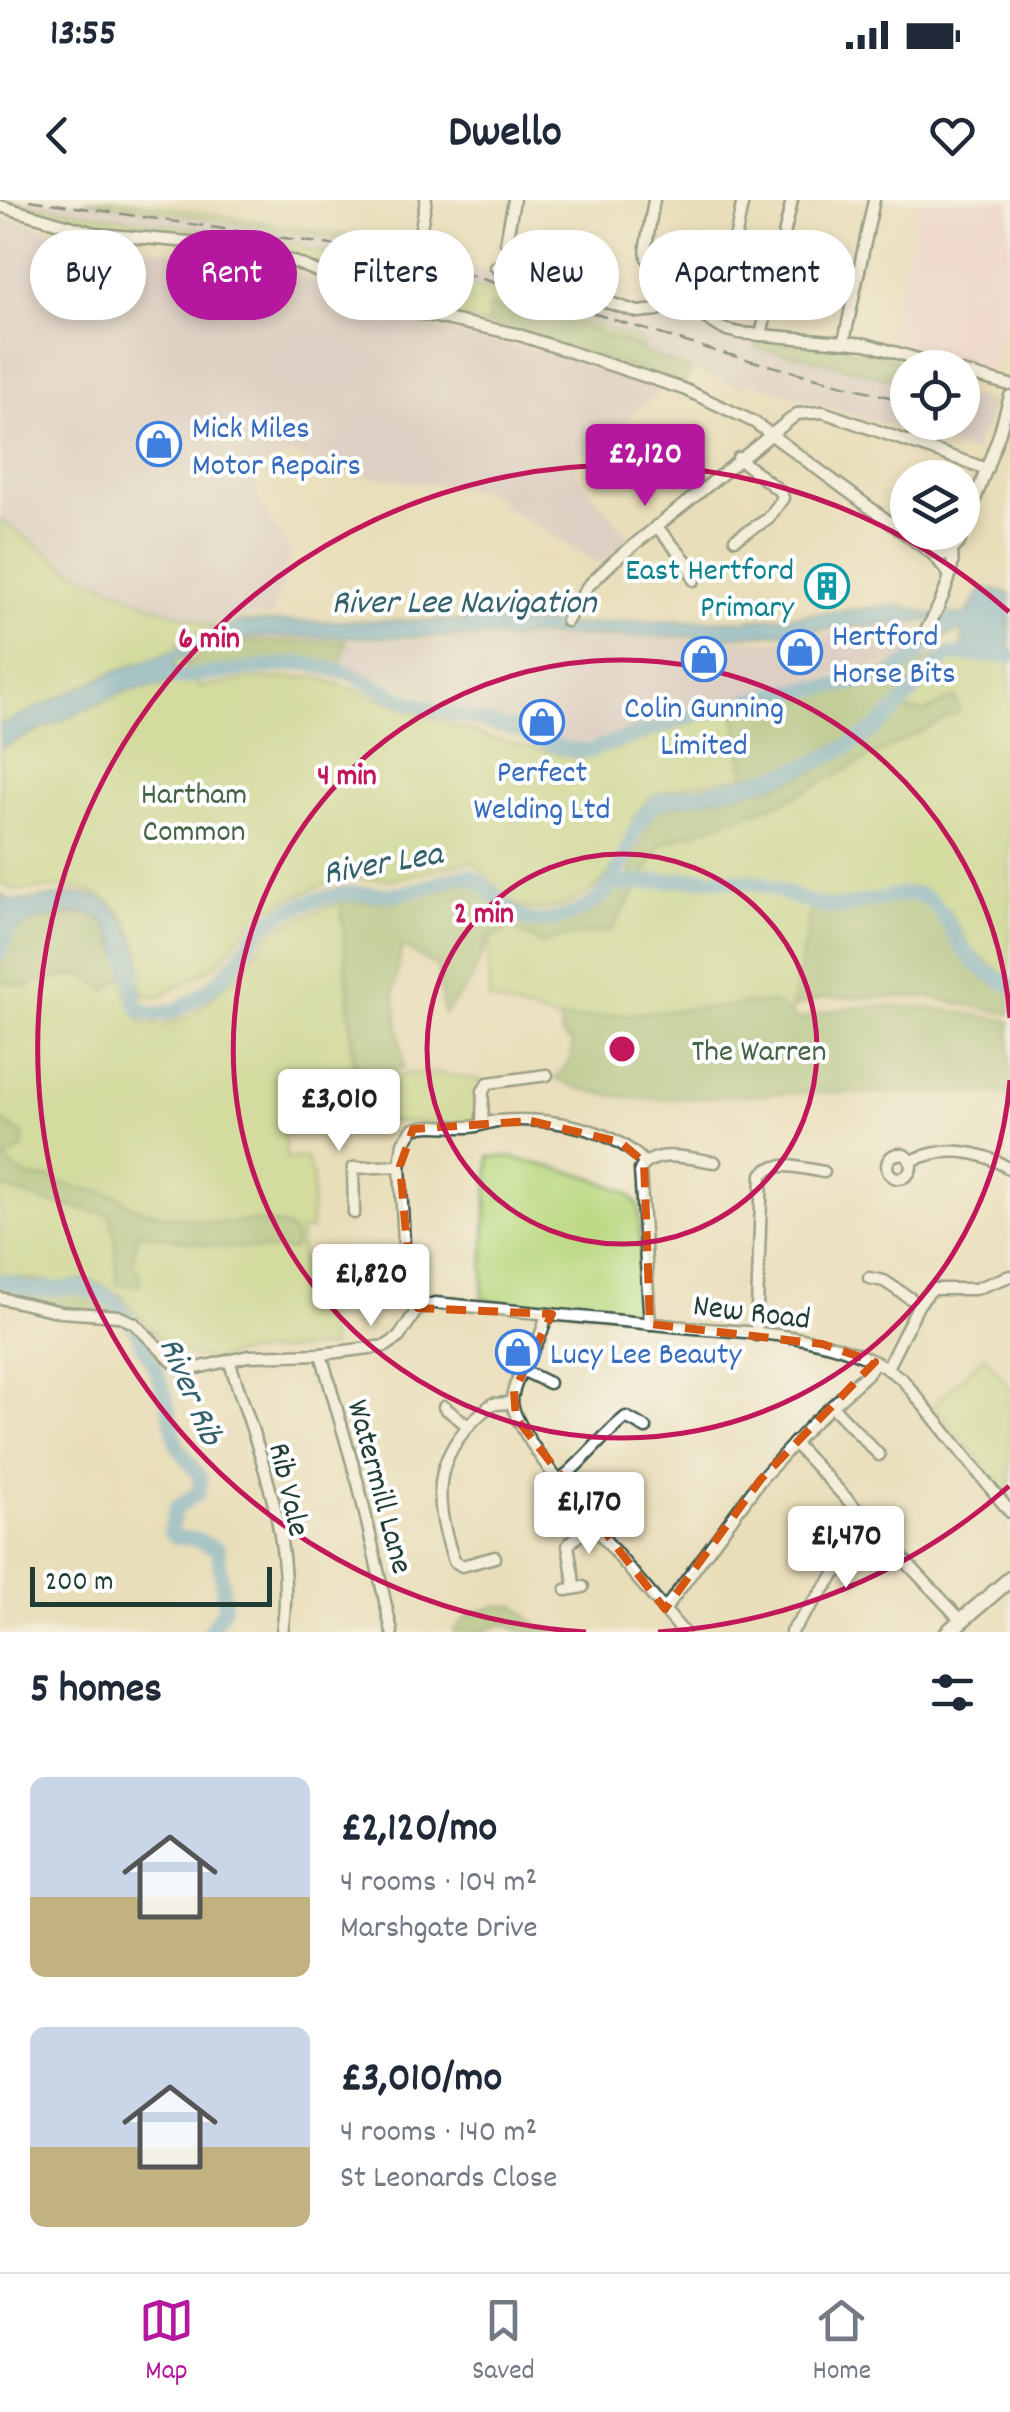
<!DOCTYPE html>
<meta charset="utf-8">
<style>
:root{--surface:#fff;--page:#f2f2f3;--text:#1f2937;--muted:#747a83;--line:#e0e1e3;--accent:#b5179e}
body{margin:0;font-family:Dekko,sans-serif;background:var(--page);color:var(--text);height:100vh;display:flex;flex-direction:column;font-size:38px;white-space:nowrap}
*{box-sizing:border-box;margin:0}
p{font-size:32px;color:var(--muted)}
.icon{flex:none;width:55px;height:55px;fill:none;stroke:currentColor;stroke-width:2;stroke-linecap:round;stroke-linejoin:round}
.map{position:relative;height:1432px;overflow:hidden}
.side{display:flex;flex-direction:column;background:var(--surface);flex:1}
.side>*{flex:none}
.hud{position:absolute;left:30px;top:30px;width:950px;height:90px;display:flex;gap:20px}
.controls{position:absolute;left:890px;top:150px;display:grid;gap:20px}
.controls a{display:grid;place-items:center;width:90px;height:90px;border-radius:50%;background:var(--surface);box-shadow:0 5px 15px #0003;font-size:50px}
.scale{position:absolute;left:30px;bottom:25px;width:242px;box-sizing:border-box;padding-left:10px;border:5px solid #1f3d34;border-top:0;font-size:28px;line-height:35px;white-space:nowrap;color:#1f3d34;-webkit-text-stroke:8px #fff;paint-order:stroke}
.price{position:absolute;translate:-50% -85px;padding:0 22px;border-radius:10px;background:#fff;color:#222;font-size:32px;line-height:65px;filter:drop-shadow(0 2px 5px #0008)}
.price::after{content:'';position:absolute;left:50%;top:60px;width:30px;height:22px;margin-left:-15px;background:inherit;clip-path:polygon(0 0,100% 0,50% 100%)}
.price.current{background:var(--accent);color:#fff}
ul{padding:0;list-style:none}
li{display:flex;align-items:center;gap:30px;height:250px;padding:0 30px}
li span{display:grid;place-items:center;flex:none;width:280px;height:200px;border-radius:15px;color:#555}
li>.icon{margin-inline-start:auto}
span .icon{width:120px;height:120px;fill:#fffc;stroke-width:1}
li b{font-size:42px}
h2{display:flex;justify-content:space-between;align-items:center;height:120px;padding:0 30px;font-size:42px}
.chip{padding:0 35px;border-radius:45px;background:var(--surface);box-shadow:0 5px 15px #0003;font-size:35px;line-height:90px}
.chip.current{background:var(--accent);color:#fff}
.status{display:flex;justify-content:space-between;align-items:center;height:70px;padding:0 50px;background:var(--surface);direction:ltr}
.status svg{height:28px;fill:currentColor}
header{display:flex;justify-content:space-between;align-items:center;height:130px;padding:0 30px;background:var(--surface);font-size:45px;font-weight:700}
.dock{display:flex;justify-content:space-around;align-items:center;height:140px;border-top:2px solid var(--line);background:var(--surface);font-size:28px;color:var(--muted)}
.dock a{display:grid;justify-items:center;gap:5px}
.dock .current{color:var(--accent)}
.map>svg:first-child{display:block}
</style>
<div class="status"><b>13:55</b><svg viewBox="0 0 49 12"><path d="M0 12V9h3v3zM5 12V6h3v6zM10 12V3h3v9zM15 12V0h3v12zM26 1h20v11H26zM47 4h2v5h-2z"/></svg></div>
<header><svg class="icon" aria-label="back" viewBox="0 0 24 24"><path d="M15 5l-7 7 7 7"/></svg>Dwello<svg class="icon" aria-label="heart" viewBox="0 0 24 24"><path d="M12 20l-8-8c-3-5 5-10 8-4 3-6 11-1 8 4z"/></svg></header>
<div class="map">
<svg width="1010" height="1432" viewBox="0 0 1010 1432">
<rect width="100%" height="100%" fill="#fff"/>
<filter id="ink" filterUnits="userSpaceOnUse"><feTurbulence type="fractalNoise" baseFrequency=".01" numOctaves="2"/><feDisplacementMap in="SourceGraphic" scale="20" xChannelSelector="R" yChannelSelector="G"/><feConvolveMatrix kernelMatrix="1 2 1 2 8 2 1 2 1" color-interpolation-filters="sRGB"/></filter>
<filter id="wash" filterUnits="userSpaceOnUse"><feTurbulence type="fractalNoise" baseFrequency=".0048" numOctaves="4" result="noise"/><feDisplacementMap in="SourceGraphic" scale="40" xChannelSelector="R" yChannelSelector="G"/><feGaussianBlur stdDeviation="2.25" result="paint"/><feColorMatrix in="noise" values="0 0 0 0 0 0 0 0 0 0 0 0 0 0 0 0 0 1.4 0 .05"/><feComposite in="paint" operator="in"/></filter>
<g filter="url(#wash)">
<rect width="100%" height="100%" fill="#e9deba"/>
<!-- built -->
<path fill="#f3cfdf" d="M919,0H1010V102L991,175L887,139Z"/>
<!-- industrial -->
<g fill="#cfbdce">
<path d="M0,0H85L414,51L659,125L663,114L693,121L706,134L757,141V149L806,157L907,184L908,222H962L963,198L969,200L970,196L989,201L991,206L984,232L978,236L974,253L750,182L747,189L708,176L642,148L644,143L408,67L305,49V45L266,39Z"/>
<path d="M0,18L31,24L81,43L161,49L283,69L439,130L546,153L663,189L578,259L576,274L631,339L600,364L501,305L502,300L486,292L332,272L293,254L256,269L258,300L291,352L273,416L230,417L215,427L151,405L71,370L0,319Z"/>
<path d="M897,424L923,429L909,458L705,505L599,540L574,545L340,465L347,441L621,438L778,441Z"/>
</g>
<!-- green -->
<g fill="#b9d77e" stroke="#6c8a59" stroke-width="2.5">
<path d="M0,0L305,45V49L433,72L644,142L642,148C592,130 543,111 490,106L487,125L406,105L328,70L276,53L205,40L89,29Z"/>
<path d="M85,0H119L459,52L458,63L367,43Z"/>
<path d="M0,319L71,370L151,405L215,427L176,443L200,487L254,479L317,477L486,537L579,559L613,550L734,509L745,576C723,581 673,586 655,595C630,609 624,650 609,673C600,688 582,697 566,704C554,709 534,712 521,707C499,699 491,673 471,661L396,679L340,678L259,712L218,764L157,798L142,794C142,732 123,683 52,688C34,689 15,695 0,682Z"/>
<path d="M957,457L1010,462V778L972,750L948,709L937,700L909,687L867,699L840,701L816,698L751,675L636,679L630,671L653,612C703,598 757,594 805,575C862,552 903,507 945,464Z"/>
<path d="M697,683L757,687L811,707L791,814L773,803L559,820L489,800V739L511,728L542,743L627,707L638,685Z"/>
<path d="M341,702L355,895L304,890C289,914 280,929 287,958H306L313,977L311,1030H300L303,1108L323,1110L331,1147L235,1154L211,1160L169,1149L123,1098L99,1084L82,1080L59,1084L0,1074V720L105,722L127,773L129,784L126,792L135,815L144,823L163,825L191,816L236,777L275,728Z"/>
<path d="M435,873L481,880L475,922L467,924L394,922L386,918L381,896L387,876Z"/>
<path d="M489,957H509L588,976L626,992L639,1006L642,1106L629,1115L482,1100Z"/>
<path d="M985,1155L1010,1188V1303L984,1270L979,1256L968,1249L933,1205Z"/>
</g>
<!-- forest -->
<g fill="#92b86d" stroke="#587a50" stroke-width="2.5">
<path d="M490,106L578,125L691,170L684,185L487,125Z"/>
<path d="M757,141L838,146L911,162L905,183L806,157L757,149Z"/>
<path d="M347,441L340,465C292,450 240,470 191,474L185,464L226,442Z"/>
<path d="M938,455C905,495 856,545 806,563C787,570 766,573 745,576L734,509L795,494L878,483Z"/>
<path d="M955,497L960,511L783,602L662,643L642,678L632,675L630,671L653,612C703,598 757,594 805,575C841,561 873,536 901,509L924,512Z"/>
<path d="M458,683L477,684C500,712 538,738 575,719C605,703 598,689 638,685L612,730L558,738L542,744L511,728L489,739L471,781L444,815L437,767L402,746L394,792L404,868L356,878L341,702L398,701Z"/>
<path d="M902,696C941,697 938,720 955,746C967,766 990,781 1010,791V814L928,797L823,798L792,808L811,707C843,710 872,707 902,696Z"/>
<path d="M89,713L105,722L127,773L106,791L89,778L77,775L37,781L26,787L0,781V728L5,732L28,721Z"/>
<path d="M773,802L799,820C865,795 943,808 1010,821V894C941,892 872,893 804,893C722,893 632,914 555,879C565,868 574,858 572,843L562,836L559,820Z"/>
<path d="M0,918L24,936L23,948L5,959C18,973 32,982 51,977C70,990 95,987 117,996C124,999 129,1006 136,1008C157,1015 191,1019 212,1022C240,1025 271,1014 294,1033L296,1045L292,1050L226,1048L137,1033L133,1062L141,1076L139,1086L117,1084L115,1034L109,1014L44,1002L0,986Z"/>
<path d="M0,1074L59,1084L82,1079L99,1084L123,1097L113,1113L76,1110L0,1095Z"/>
<path d="M499,1405L516,1406L537,1425L559,1432H523L502,1424L482,1432H453L469,1414Z"/>
</g>
<!-- water -->
<g fill="#5aa6d3" stroke="#3c7284" stroke-width="2.5">
<path d="M983,387L1010,394V452L962,448L963,430L947,436L931,453L922,447L935,423L928,421L728,437L524,436L513,440L492,437H267L223,440L174,461L176,478L161,486L127,491L0,548V525L114,472L209,438L236,422L464,420L577,425L627,421L748,420L900,405L939,416L941,413L966,415Z"/>
<path d="M0,693L12,701C58,701 97,675 127,725C136,739 142,754 142,770L127,773C121,758 115,733 104,722C84,702 32,718 14,733L5,732L4,723L0,720Z"/>
</g>
<g fill="none" stroke-linecap="round" stroke-linejoin="round">
<!-- river -->
<g stroke="#5aa6d3" stroke-width="15">
<path d="M176,478L302,463L349,473L408,502L516,530L565,549L589,551L687,517L779,493L878,480L905,466L940,434"/>
<path d="M613,685C659,681 705,675 751,682C780,687 809,709 839,707C858,705 907,690 920,695C944,705 949,730 962,748C974,764 992,777 1010,785"/>
<path d="M0,753L15,715"/>
<path d="M127,756L138,808C167,828 209,791 229,770C243,755 251,735 268,722C285,709 334,692 355,693C367,693 380,695 393,694C418,692 443,679 468,675C492,684 501,713 529,720C542,723 554,720 567,716C640,690 613,633 660,601C737,586 814,576 878,526C904,505 923,477 948,455L1010,456"/>
<path d="M0,1082L14,1083L27,1090L82,1088L104,1095L118,1105L133,1125L156,1170L166,1197L177,1245L201,1279L198,1293L176,1308L170,1331L176,1337L195,1339L218,1349L225,1408L209,1432"/>
</g>
</g>
</g>
<g filter="url(#ink)">
<g fill="none" stroke-linecap="round" stroke-linejoin="round">
<defs>
<g id="street">
<path d="M514,0L506,42L550,51"/>
<path d="M654,0L646,46L647,58L675,82L707,119L723,129L739,133L866,144L949,168"/>
<path d="M0,6L98,34L201,43L292,61L417,113L516,134L686,190L754,222L934,355L949,374"/>
<path d="M421,28L426,0"/>
<path d="M733,49L743,0"/>
<path d="M496,67L638,112L658,110L683,92"/>
<path d="M761,135L792,0"/>
<path d="M844,141L874,0"/>
<path d="M962,172L1010,185"/>
<path d="M656,326L688,363L694,380"/>
<path d="M735,339L768,319L783,298L781,292L738,258"/>
<path d="M934,355L949,354L959,343L999,235L1010,196"/>
<path d="M567,421L587,387L615,360L797,214L823,212L987,269"/>
<path d="M922,437C934,418 956,374 952,353"/>
<path d="M482,923L483,891L488,883L547,875"/>
<circle cx="899" cy="966" r="12"/>
<path d="M911,961C944,946 979,949 1010,969"/>
<path d="M354,1013L353,968L400,966"/>
<path d="M869,1078L884,1081L919,1104"/>
<path d="M0,1098L61,1112L118,1116L134,1123L172,1161L182,1168L193,1169L248,1156L321,1154L386,1146L399,1137L418,1108"/>
<path d="M418,1108L435,1103C515,1111 594,1118 673,1126C748,1134 840,1130 903,1180L1010,1312"/>
<path d="M418,1108L406,1084L400,966L403,943L413,929C431,923 450,928 468,927C478,927 487,922 498,921C546,917 610,926 644,962"/>
<path d="M546,1114C543,1145 516,1169 512,1199C509,1236 653,1395 683,1432"/>
<path d="M650,1124L640,970C654,947 693,959 715,962"/>
<path d="M756,1135L762,974C777,959 804,969 824,972"/>
<path d="M321,1154L359,1287L392,1432"/>
<path d="M229,1160C256,1244 297,1342 282,1432"/>
<path d="M887,1168L919,1104L932,1089H975L1010,1076"/>
<path d="M524,1171L549,1183"/>
<path d="M832,1206L879,1255"/>
<path d="M444,1207L468,1226"/>
<path d="M794,1243L961,1420"/>
<path d="M560,1280C584,1261 602,1236 626,1217L646,1228"/>
<path d="M495,1357L462,1366L454,1361C431,1293 433,1251 492,1204L512,1203"/>
<path d="M575,1388L568,1345L592,1323"/>
<path d="M566,1390L583,1387"/>
<path d="M665,1409L761,1279L811,1225L867,1174L875,1162"/>
<path d="M791,1432L872,1326"/>
</g>
<path id="secondary" d="M948,1432L1010,1379"/>
</defs>
<!-- street casing -->
<use href="#street" stroke="#3d5548" stroke-width="15"/>
<!-- secondary casing -->
<use href="#secondary" stroke="#3d5548" stroke-width="19"/>
<!-- street -->
<use href="#street" stroke="#fff" stroke-width="10"/>
<!-- secondary -->
<use href="#secondary" stroke="#fff" stroke-width="14"/>
<!-- rail -->
<path stroke="#1f3d34" stroke-width="2.5" stroke-dasharray="15 8" stroke-linecap="butt" d="M29,0L359,49L434,64L715,151L908,202"/>
</g>
</g>
<!-- marked area -->
<path d="M0 0H1010V1432H0ZM531,921L620,942L644,962L650,1124L822,1144L875,1162L761,1279L665,1409L516,1218L514,1191L552,1114L418,1108L412,1100L400,966L413,929Z" fill="#e9deba" fill-opacity=".55" fill-rule="evenodd"/>
<path fill="none" stroke="#d45610" stroke-width="8" stroke-dasharray="20 12" stroke-linejoin="round" d="M531,921L620,942L644,962L650,1124L822,1144L875,1162L761,1279L665,1409L516,1218L514,1191L552,1114L418,1108L412,1100L400,966L413,929Z"/>
<!-- distance rings -->
<g fill="none" stroke="#c2185b" stroke-width="5">
<circle cx="622" cy="849" r="195"/>
<path d="M1010 880A389 389 0 1 1 1010 818"/>
<path d="M1009 1286A584 584 0 0 1 658 1432M586 1432A584 584 0 1 1 1009 412"/>
</g>
<!-- icons -->
<defs>
<symbol id="shop-ring" viewBox="-11 -11 22 22"><circle r="9.5" fill="#fff" stroke="#3f7fe0" stroke-width="1.5"/><path d="M-5-2.5h2.3a2.7 3.5 0 0 1 5.4 0H5L5.5 6h-11ZM-1.5-2.5h3a1.5 2.3 0 0 0-3 0Z" fill="#3f7fe0"/></symbol>
<symbol id="building-ring" viewBox="-11 -11 22 22"><circle r="9.5" fill="#fff" stroke="#0f9aa8" stroke-width="1.5"/><path d="M-4-6H4V6H1V3H-1V6H-4ZM-2.5-4.3h1.7v1.8h-1.7ZM.8-4.3h1.7v1.8H.8ZM-2.5-1h1.7V.8h-1.7ZM.8-1h1.7V.8H.8Z" fill="#0f9aa8"/></symbol>
</defs>
<g fill-rule="evenodd">
<use href="#shop-ring" x="134" y="219" width="50" height="50"/>
<use href="#building-ring" x="802" y="361" width="50" height="50"/>
<use href="#shop-ring" x="775" y="427" width="50" height="50"/>
<use href="#shop-ring" x="679" y="434" width="50" height="50"/>
<use href="#shop-ring" x="517" y="497" width="50" height="50"/>
<use href="#shop-ring" x="493" y="1127" width="50" height="50"/>
</g>
<g text-anchor="middle" stroke-width="8" stroke-linejoin="round" paint-order="stroke">
<!-- shop labels -->
<g font-size="32" fill="#366cbe" stroke="#fff" text-anchor="start">
<text x="192" y="237">Mick Miles<tspan x="192" dy="37">Motor Repairs</tspan></text>
<text x="832" y="445">Hertford<tspan x="832" dy="37">Horse Bits</tspan></text>
<text x="704" y="517" text-anchor="middle">Colin Gunning<tspan x="704" dy="37">Limited</tspan></text>
<text x="542" y="581" text-anchor="middle">Perfect<tspan x="542" dy="37">Welding Ltd</tspan></text>
<text x="550" y="1163">Lucy Lee Beauty</text>
</g>
<!-- culture labels -->
<g font-size="32" fill="#0d838f" stroke="#fff" text-anchor="end">
<text x="794" y="379">East Hertford<tspan x="794" dy="37">Primary</tspan></text>
</g>
<!-- park labels -->
<g font-size="32" fill="#466446" stroke="#fff">
<text x="194" y="603">Hartham<tspan x="194" dy="37">Common</tspan></text>
<text x="759" y="860">The Warren</text>
</g>
<!-- street labels -->
<g font-size="32" fill="#1f3d34" stroke="#fff">
<text transform="translate(752 1110) rotate(7)" y="11">New Road</text>
<text transform="translate(382 1286) rotate(75)" y="11">Watermill Lane</text>
<text transform="translate(291 1289) rotate(77)" y="11">Rib Vale</text>
</g>
<!-- water labels -->
<g font-size="35" font-style="italic" fill="#34626c" stroke="#fff">
<text x="464" y="412">River Lee Navigation</text>
<text transform="translate(382 661) rotate(-10)" y="12">River Lea</text>
<text transform="translate(193 1190) rotate(67)" y="12">River Rib</text>
</g>
</g>
<circle cx="622" cy="849" r="15" fill="#c2185b" stroke="#fff" stroke-width="5"/>
<g font-size="30" text-anchor="middle" font-weight="bold" fill="#c2185b" stroke="#fff" stroke-width="8" stroke-linejoin="round" paint-order="stroke">
<text x="209" y="447">6 min</text>
<text x="347" y="584">4 min</text>
<text x="484" y="722">2 min</text>
</g>
</svg>
<div class="controls">
<a><svg class="icon" aria-label="locate" viewBox="0 0 24 24"><circle cx="12" cy="12" r="6"/><path d="M12 2v4M12 18v4M2 12h4M18 12h4"/></svg></a>
<a><svg class="icon" aria-label="layers" viewBox="0 0 24 24"><path d="M12 4l9 5-9 5-9-5zM3 14l9 5 9-5"/></svg></a>
</div>
<div class="scale">200 m</div>
<b class="price current" style="left:645px;top:309px">£2,120</b>
<b class="price" style="left:339px;top:954px">£3,010</b>
<b class="price" style="left:371px;top:1129px">£1,820</b>
<b class="price" style="left:589px;top:1357px">£1,170</b>
<b class="price" style="left:846px;top:1391px">£1,470</b>
<div class="hud">
<a class="chip">Buy</a>
<a class="chip current">Rent</a>
<a class="chip">Filters</a>
<a class="chip">New</a>
<a class="chip">Apartment</a>
</div>
</div>
<section class="side">
<h2>5 homes<svg class="icon" aria-label="filters" viewBox="0 0 24 24"><path d="M4 7h16M4 17h16"/><circle cx="9" cy="7" r="2"/><circle cx="15" cy="17" r="2"/></svg></h2>
<ul>
<li><span style="background:linear-gradient(#c9d6e8 60%,#c2b280 0)"><svg class="icon" aria-label="home" viewBox="0 0 24 24"><path d="M3 11l9-7 9 7M6 9v11h12V9"/></svg></span><div><b>£2,120/mo</b><p>4 rooms · 104 m²</p><p>Marshgate Drive</p></div></li>
<li><span style="background:linear-gradient(#c9d6e8 60%,#c2b280 0)"><svg class="icon" aria-label="home" viewBox="0 0 24 24"><path d="M3 11l9-7 9 7M6 9v11h12V9"/></svg></span><div><b>£3,010/mo</b><p>4 rooms · 140 m²</p><p>St Leonards Close</p></div></li>
</ul>
</section>
<nav class="dock">
<a class="current"><svg class="icon" aria-label="map" viewBox="0 0 24 24"><path d="M3 6l6-2 6 2 6-2v14l-6 2-6-2-6 2zM9 4v14M15 6v14"/></svg>Map</a>
<a><svg class="icon" aria-label="saved" viewBox="0 0 24 24"><path d="M7 4h10v16l-5-4-5 4z"/></svg>Saved</a>
<a><svg class="icon" aria-label="home" viewBox="0 0 24 24"><path d="M3 11l9-7 9 7M6 9v11h12V9"/></svg>Home</a>
</nav>
